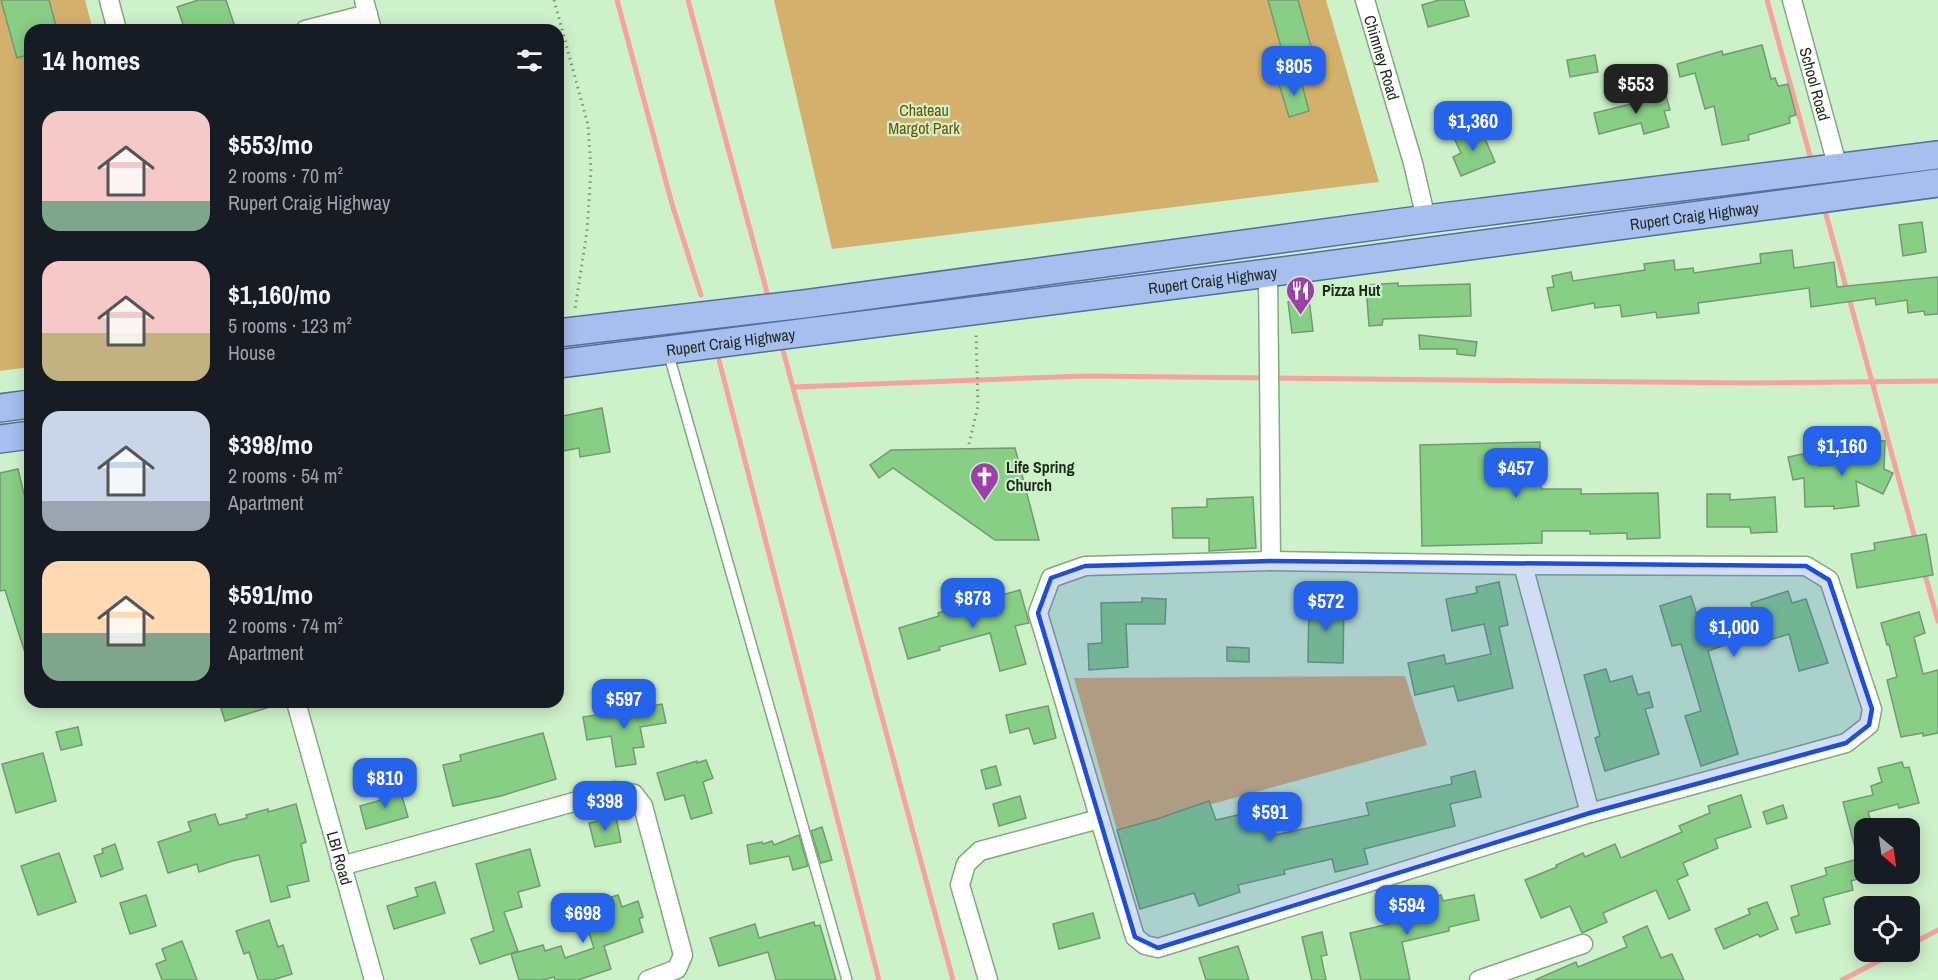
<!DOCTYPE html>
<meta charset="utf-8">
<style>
:root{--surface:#171b24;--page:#20242c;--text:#f1f3f6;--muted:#9ea1a6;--accent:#2563eb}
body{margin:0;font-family:"Archivo Narrow",sans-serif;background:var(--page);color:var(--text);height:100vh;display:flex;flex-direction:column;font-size:22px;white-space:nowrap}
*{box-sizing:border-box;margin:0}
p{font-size:20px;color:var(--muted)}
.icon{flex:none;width:33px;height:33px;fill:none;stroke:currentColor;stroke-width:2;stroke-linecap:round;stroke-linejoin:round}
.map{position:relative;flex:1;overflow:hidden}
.panel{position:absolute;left:24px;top:24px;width:540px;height:684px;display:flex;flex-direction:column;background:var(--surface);border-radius:18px;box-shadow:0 3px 15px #0003}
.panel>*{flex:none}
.needle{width:39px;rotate:151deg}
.fabs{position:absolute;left:1854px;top:818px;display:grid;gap:12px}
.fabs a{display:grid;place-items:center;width:66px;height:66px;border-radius:12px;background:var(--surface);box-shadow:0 3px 15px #0003;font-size:30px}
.price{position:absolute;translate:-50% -51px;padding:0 14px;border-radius:12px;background:var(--accent);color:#fff;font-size:20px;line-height:39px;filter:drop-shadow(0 2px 3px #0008)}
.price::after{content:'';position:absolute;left:50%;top:36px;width:18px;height:14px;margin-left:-9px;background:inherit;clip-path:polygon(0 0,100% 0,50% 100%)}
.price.selected{background:#222;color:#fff}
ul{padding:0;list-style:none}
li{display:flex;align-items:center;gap:18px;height:150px;padding:0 18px}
li span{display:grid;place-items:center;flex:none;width:168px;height:120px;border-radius:18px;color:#555}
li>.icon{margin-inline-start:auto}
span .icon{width:72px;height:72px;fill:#fffc;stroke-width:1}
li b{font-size:26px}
h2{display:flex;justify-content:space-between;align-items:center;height:72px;padding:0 18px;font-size:26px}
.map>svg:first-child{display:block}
</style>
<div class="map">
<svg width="1938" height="980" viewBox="0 0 1938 980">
<rect width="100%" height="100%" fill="#cdf2ca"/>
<!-- green -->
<g fill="#d3b16d">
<path d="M0,0H85L93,30H30V367L0,371Z"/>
<path d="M774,0H1326L1379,182L832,249Z"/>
<path d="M1405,676L1427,745L1117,830L1074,678Z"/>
</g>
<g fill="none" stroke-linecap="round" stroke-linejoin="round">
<!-- stream -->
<g stroke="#f6a29d" stroke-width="5">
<path d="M617,0L672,204L701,295"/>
<path d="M688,0L769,300"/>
<path d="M1767,0L1812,163"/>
<path d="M1824,207L1916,542"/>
<path d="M781,343L953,980"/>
<path d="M719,360L879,980"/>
<path d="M793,387L1085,376L1748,383L1938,381"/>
<path d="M1924,571L1938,621"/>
<path d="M1910,945L1938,930"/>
<path d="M1842,980L1898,951"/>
</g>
</g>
<!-- building -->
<g fill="#87cf84" stroke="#759873" stroke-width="1.5">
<path d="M1,0H49L57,30H30V54L17,58Z"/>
<path d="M198,0H226L236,30H185L177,7Z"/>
<path d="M1268,0H1298L1312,50L1284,58Z"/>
<path d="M1439,0H1464L1469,16L1428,27L1422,5Z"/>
<path d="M1762,45L1771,79L1775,78L1778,86L1788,84L1796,115L1789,117L1790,123L1748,135L1749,140L1722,145L1714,106L1705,109L1695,73L1680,77L1677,64L1722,51L1723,55Z"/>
<path d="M1595,55L1598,72L1570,77L1567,60Z"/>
<path d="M1300,77L1309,111L1289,117L1279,84Z"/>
<path d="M1665,92L1670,110L1664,111L1669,127L1644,134L1641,123L1599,134L1594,113L1635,103L1634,101Z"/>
<path d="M1480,127L1495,162L1461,176L1453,157L1461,153L1454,138Z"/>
<path d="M1922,222L1926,252L1903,256L1899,225Z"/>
<path d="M1792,250L1794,268L1834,262L1837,287L1938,277V314L1925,315L1924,311L1908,313L1907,300L1876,305L1875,298L1811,307L1809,288L1698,303L1699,313L1657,318L1656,312L1622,317L1620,305L1595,308L1594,303L1552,311L1547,288L1554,287L1552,276L1571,272L1573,281L1645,270L1644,264L1674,260L1675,270L1693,268L1694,273L1761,263L1760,254Z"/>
<path d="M1398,283V286L1470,284L1471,316L1383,319L1382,325L1369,326L1366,285Z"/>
<path d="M1309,299L1313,331L1292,333L1288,302Z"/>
<path d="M1419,335L1477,342L1475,356L1457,354V349H1420Z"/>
<path d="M602,408L610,452L580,457L579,448L558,452V417Z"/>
<path d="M1863,440L1885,441L1884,469L1893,473L1883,494L1856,481L1859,506L1834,509V506L1805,507L1804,478L1793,480L1788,457L1808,453L1810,464L1818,463L1819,466L1862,462Z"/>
<path d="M1540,442L1541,489H1581V494L1658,493L1660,538L1627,539V533L1590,534V531H1542V543L1422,546L1420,445Z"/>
<path d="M1015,448L1039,540H995L893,468L879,478L870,465L891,450Z"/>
<path d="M18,469L30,519V659H27L5,590L0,591V473Z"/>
<path d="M1707,494H1730V500L1775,497L1777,532L1751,533L1750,527H1707Z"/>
<path d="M1253,497L1256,548L1209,551V538H1173L1172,508L1207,507V499Z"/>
<path d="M1926,534L1933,575L1857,588L1851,554L1875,550L1874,543Z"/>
<path d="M1499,582L1508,625L1499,627L1513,688L1458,701L1454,686L1415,695L1408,663L1444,655L1446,664L1491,654L1484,624L1452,631L1446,599L1477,593L1476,587Z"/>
<path d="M1020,590L1029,623L1015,626L1026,664L1000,671L990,633L939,647L940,650L908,659L899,628L939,616L938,613Z"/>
<path d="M1788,591L1792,603L1806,599L1828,663L1799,671L1789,634L1763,642L1760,632L1708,651L1738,754L1701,766L1685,716L1701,711L1681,644L1672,646L1660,606L1691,596L1701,628L1753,610L1751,603Z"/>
<path d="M1142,598L1166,599L1165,624H1126L1128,667L1089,670L1088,644L1102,643L1101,603L1142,602Z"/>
<path d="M1309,601H1344L1343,663L1308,662Z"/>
<path d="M1919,612L1925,633L1914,637L1923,674L1938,670V733L1923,736V733L1901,737L1887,680L1897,677L1889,644L1887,645L1881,623Z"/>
<path d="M1227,647L1249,648V662L1227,661Z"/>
<path d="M1606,669L1610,682L1632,676L1638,695L1649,692L1653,707L1645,709L1659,754L1605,771L1595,738L1600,736L1584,675Z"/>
<path d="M219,702H275L276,705L225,721Z"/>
<path d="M662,704L666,723L640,727L644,747L633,748L636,764L616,767L611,736L587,740L583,717Z"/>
<path d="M1048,706L1056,738L1034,744L1029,728L1010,733L1006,715Z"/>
<path d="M78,727L82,745L61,750L56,732Z"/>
<path d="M543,733L556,779L501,796L453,806L443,765L461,761L460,755Z"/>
<path d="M43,753L56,801L16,813L2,764Z"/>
<path d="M706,760L713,778L703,782L712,813L691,819L684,795L665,800L657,773L697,761V763Z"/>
<path d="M1902,762L1904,768L1909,767L1919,803L1899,808L1898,804L1868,812L1872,826L1864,828V877L1851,881L1853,890L1823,898L1830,924L1796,933L1791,918L1799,915L1791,886L1827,875L1825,868L1858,859L1843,802L1873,795L1871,786L1882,782L1878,768Z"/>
<path d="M996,766L1001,785L986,789L981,770Z"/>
<path d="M1475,771L1481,797L1450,804L1455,826L1364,849L1368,864L1335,872L1332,859L1284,870L1285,874L1238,885L1240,892L1199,906L1194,893L1140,909L1117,830L1157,819L1209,801L1216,820L1264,809L1270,836L1369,815L1366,803L1452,784L1451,777Z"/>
<path d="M399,786L408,817L366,829L360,806L385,799L383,790Z"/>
<path d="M1741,795L1751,827L1715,839L1718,848L1683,863L1688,875L1677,880L1690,910L1669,919L1656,890L1603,913L1607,922L1582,933L1570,906L1541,918L1525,880L1557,867L1556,865L1583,853L1585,857L1615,844L1621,858L1682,832L1679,826L1710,813L1708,806Z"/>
<path d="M1020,796L1026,818L999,826L993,804Z"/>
<path d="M296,804L306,842L301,844L309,881L287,886L290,897L271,902L259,855L232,861L199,872L197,864L168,873L158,842L191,831L188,822L215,814L219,825L247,818L246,815L268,809V812Z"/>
<path d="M1783,805L1787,818L1767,824L1763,812Z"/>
<path d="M616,817L621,842L595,847L589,823Z"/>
<path d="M822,827L832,860L821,863L811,831Z"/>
<path d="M799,835L808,866L793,870L789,856L750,864L747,845L762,842L763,844L772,841L774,845Z"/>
<path d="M115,844L123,869L101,877L94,856L103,853L102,849Z"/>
<path d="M530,849L540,886L518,892L522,907L504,912L518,951L480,964L471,939L494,931L476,864Z"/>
<path d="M59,853L76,902L38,915L21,866Z"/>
<path d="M435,882L445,913L394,929L387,906L418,896L415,888Z"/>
<path d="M146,895L156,926L130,934L120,903Z"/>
<path d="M618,895L622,907L638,901L643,917L639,919L643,932L604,946L611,969L578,980H555L554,977L543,980H519L511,954L543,945L545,951L561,946L565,958L594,948L580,907Z"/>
<path d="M1441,895L1443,901L1474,895L1479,920L1449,927V931L1402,942L1410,980H1361L1350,933L1419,917L1415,901Z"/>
<path d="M1767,902L1778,929L1760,937L1758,934L1724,949L1715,929L1750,914L1748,909Z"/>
<path d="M1093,913L1100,938L1059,949L1053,924Z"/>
<path d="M269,920L278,947L283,945L292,974L272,980H258L249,952L244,954L236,931Z"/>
<path d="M814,922L815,926L820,925L836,980H776L768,952L719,966L710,938L755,924L759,938Z"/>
<path d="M1647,926L1661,958L1672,954L1684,980H1535L1576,962L1578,967L1627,947L1623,937Z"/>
<path d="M1322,932L1327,955L1321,956L1326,980H1312L1302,937Z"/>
<path d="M182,941L197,980H162L156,964L166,960L162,949Z"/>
<path d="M1238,946L1249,980H1206L1199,958Z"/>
</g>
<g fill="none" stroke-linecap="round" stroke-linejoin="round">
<defs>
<path id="lane" d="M668,352L847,980"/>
<g id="street">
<path d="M109,0L117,30"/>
<path d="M364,0L372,30"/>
<path id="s1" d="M1365,0L1413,163L1426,219"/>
<path id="s2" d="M1792,0L1838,168"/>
<path d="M305,30L368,14"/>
<path d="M1268,273L1271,561"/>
<path d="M1271,561L1523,565L1806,566L1829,580L1872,709L1869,725L1846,743L1590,813L1158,948L1145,945L1135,937L1038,613L1051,578L1085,566Z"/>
<path d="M1523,565L1590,813"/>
<path id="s3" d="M296,702L374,980"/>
<path d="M341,866L614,791L634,794L643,806L683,955L677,969L648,980"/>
<path d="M988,980L960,885L966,864L980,851L1099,819"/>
<path d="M1479,980L1583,944"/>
</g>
<g id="primary">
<path d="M558,333L804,304L1426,219L1938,155"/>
<path id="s4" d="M558,364L1268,273L1938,183"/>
<path d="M0,408L30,404"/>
<path d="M0,439L30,435"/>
</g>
</defs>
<!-- lane casing -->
<use href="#lane" stroke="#84a882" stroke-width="12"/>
<!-- street casing -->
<use href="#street" stroke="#84a882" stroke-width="21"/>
<!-- primary casing -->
<use href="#primary" stroke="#4f6f9e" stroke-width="30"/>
<!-- path -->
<g stroke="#7a9478" stroke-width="3" stroke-dasharray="1.5 4.5" stroke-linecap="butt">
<path d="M554,0L588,125L591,169L587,231L575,309"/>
<path d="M969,444L978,406L976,333"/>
</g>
<!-- lane -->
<use href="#lane" stroke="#fff" stroke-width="9"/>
<!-- street -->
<use href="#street" stroke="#fff" stroke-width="18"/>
<!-- primary -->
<use href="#primary" stroke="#a6bfef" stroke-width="27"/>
</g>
<!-- marked area -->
<path fill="#1d4ed8" fill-opacity="0.2" stroke="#1d4ed8" stroke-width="4.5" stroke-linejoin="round" d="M1271,561L1806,566L1829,580L1872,709L1869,725L1846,743L1590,813L1158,948L1135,937L1038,613L1051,578L1085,566Z"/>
<!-- icons -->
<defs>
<symbol id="restaurant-pin" viewBox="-11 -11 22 30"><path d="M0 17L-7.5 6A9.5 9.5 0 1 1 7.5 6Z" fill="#9d3fa8" stroke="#cdf2ca"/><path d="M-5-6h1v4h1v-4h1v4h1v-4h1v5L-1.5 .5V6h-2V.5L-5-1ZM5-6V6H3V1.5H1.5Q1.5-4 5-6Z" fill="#fff"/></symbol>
<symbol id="church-pin" viewBox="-11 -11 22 30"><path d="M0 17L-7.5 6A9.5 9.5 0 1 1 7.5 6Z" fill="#9d3fa8" stroke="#cdf2ca"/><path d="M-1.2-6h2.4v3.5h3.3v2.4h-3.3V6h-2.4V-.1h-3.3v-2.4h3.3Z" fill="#fff"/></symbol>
</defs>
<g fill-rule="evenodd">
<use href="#restaurant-pin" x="1284" y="274" width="33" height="45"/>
<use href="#church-pin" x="968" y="460" width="33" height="45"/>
</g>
<g text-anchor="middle" stroke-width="4.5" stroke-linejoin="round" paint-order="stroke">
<!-- street labels -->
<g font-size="16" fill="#1c2a1b" stroke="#cdf2ca">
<text dy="6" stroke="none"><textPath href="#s1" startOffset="60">Chimney Road</textPath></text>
<text dy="6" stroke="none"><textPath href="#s2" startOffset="87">School Road</textPath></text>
<text dy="6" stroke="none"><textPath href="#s4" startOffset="1146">Rupert Craig Highway</textPath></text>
<text dy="6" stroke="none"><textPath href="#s4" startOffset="660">Rupert Craig Highway</textPath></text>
<text dy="6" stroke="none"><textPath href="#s4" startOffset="174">Rupert Craig Highway</textPath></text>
<text dy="6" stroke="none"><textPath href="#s3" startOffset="162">LBI Road</textPath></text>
</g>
<!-- park labels -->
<g font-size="16" fill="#6f5000" stroke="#cdf2ca">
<text x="924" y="116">Chateau<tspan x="924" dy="18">Margot Park</tspan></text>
</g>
<!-- poi labels -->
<g font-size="16" font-weight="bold" fill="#1c2a1b" stroke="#cdf2ca" text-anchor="start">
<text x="1322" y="296">Pizza Hut</text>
<text x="1006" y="473">Life Spring<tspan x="1006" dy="18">Church</tspan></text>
</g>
</g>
</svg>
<div class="fabs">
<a><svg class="needle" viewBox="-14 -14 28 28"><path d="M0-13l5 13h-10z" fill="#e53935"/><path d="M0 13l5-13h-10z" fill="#9ea1a6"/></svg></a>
<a><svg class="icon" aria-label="locate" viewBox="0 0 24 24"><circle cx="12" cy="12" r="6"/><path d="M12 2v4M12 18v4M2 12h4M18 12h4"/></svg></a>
</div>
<b class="price" style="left:1294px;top:97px">$805</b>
<b class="price selected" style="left:1636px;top:115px">$553</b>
<b class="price" style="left:1473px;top:152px">$1,360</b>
<b class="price" style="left:1842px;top:477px">$1,160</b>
<b class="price" style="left:1516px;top:499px">$457</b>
<b class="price" style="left:973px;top:629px">$878</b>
<b class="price" style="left:1326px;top:632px">$572</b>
<b class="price" style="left:1734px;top:658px">$1,000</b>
<b class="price" style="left:624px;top:730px">$597</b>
<b class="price" style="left:385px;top:809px">$810</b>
<b class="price" style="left:605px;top:832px">$398</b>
<b class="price" style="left:1270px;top:843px">$591</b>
<b class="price" style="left:1407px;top:936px">$594</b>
<b class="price" style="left:583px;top:944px">$698</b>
<section class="panel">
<h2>14 homes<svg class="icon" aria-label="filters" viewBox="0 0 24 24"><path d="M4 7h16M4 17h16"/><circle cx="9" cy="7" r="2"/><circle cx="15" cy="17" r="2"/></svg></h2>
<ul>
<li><span style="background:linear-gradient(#f6c9c9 75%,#7fa58c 0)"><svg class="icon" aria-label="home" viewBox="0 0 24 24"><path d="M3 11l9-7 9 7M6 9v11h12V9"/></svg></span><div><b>$553/mo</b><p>2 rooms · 70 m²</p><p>Rupert Craig Highway</p></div></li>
<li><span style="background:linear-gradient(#f6c9c9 60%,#c2b280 0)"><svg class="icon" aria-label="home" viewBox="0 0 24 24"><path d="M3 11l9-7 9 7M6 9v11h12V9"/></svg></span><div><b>$1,160/mo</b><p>5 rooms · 123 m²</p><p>House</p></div></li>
<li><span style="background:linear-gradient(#c9d6e8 75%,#9aa5b1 0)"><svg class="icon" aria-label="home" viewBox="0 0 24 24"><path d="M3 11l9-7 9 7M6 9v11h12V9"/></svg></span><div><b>$398/mo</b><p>2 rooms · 54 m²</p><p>Apartment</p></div></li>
<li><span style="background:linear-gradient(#ffd9b3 60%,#7fa58c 0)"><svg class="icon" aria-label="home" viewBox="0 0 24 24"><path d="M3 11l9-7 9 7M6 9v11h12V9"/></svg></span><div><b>$591/mo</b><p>2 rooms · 74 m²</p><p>Apartment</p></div></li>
</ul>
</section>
</div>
